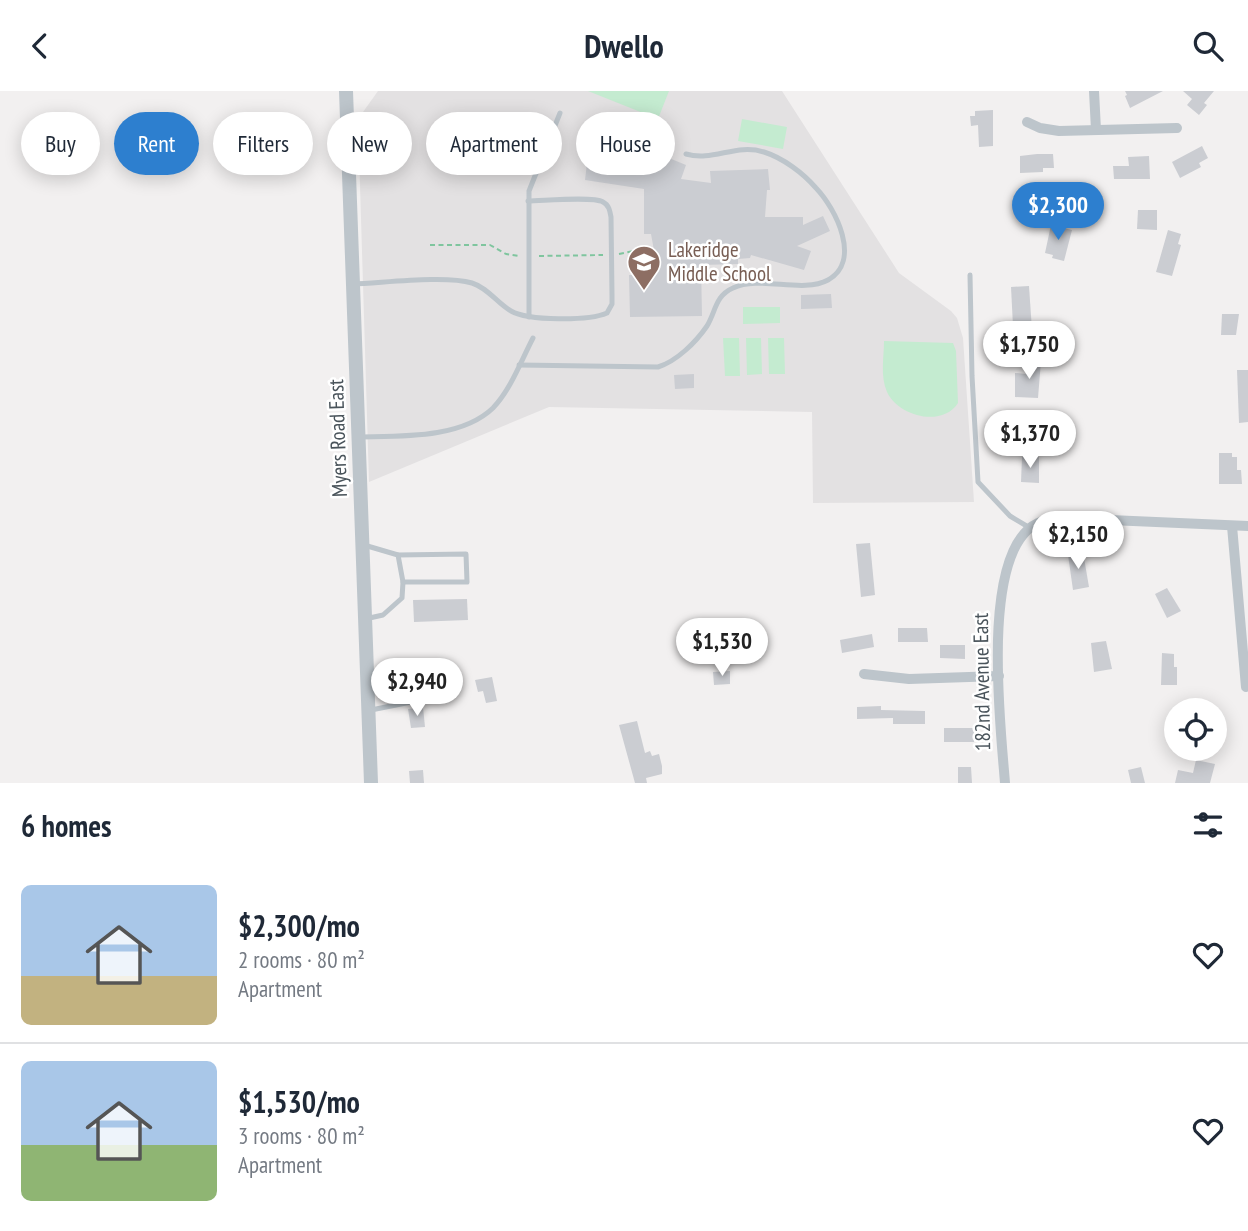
<!DOCTYPE html>
<meta charset="utf-8">
<style>
:root{--surface:#fff;--page:#f2f2f3;--text:#1f2937;--muted:#747a83;--line:#e0e1e3;--accent:#2d7fcf}
body{margin:0;font-family:"PT Sans Narrow",sans-serif;background:var(--page);color:var(--text);height:100vh;display:flex;flex-direction:column;font-size:26px;white-space:nowrap}
*{box-sizing:border-box;margin:0}
p{font-size:23px;color:var(--muted)}
.icon{flex:none;width:38px;height:38px;fill:none;stroke:currentColor;stroke-width:2;stroke-linecap:round;stroke-linejoin:round}
.map{position:relative;height:692px;overflow:hidden}
.sheet{display:flex;flex-direction:column;background:var(--surface);flex:1}
.sheet>*{flex:none}
.banner{position:absolute;left:21px;top:21px;width:700px;height:63px;display:flex;gap:14px}
.tools{position:absolute;left:1164px;top:607px;display:grid;gap:14px}
.tools a{display:grid;place-items:center;width:63px;height:63px;border-radius:50%;background:var(--surface);box-shadow:0 4px 18px #0003;font-size:35px}
.price{position:absolute;translate:-50% -60px;padding:0 16px;border-radius:24px;background:#fff;color:#222;font-size:23px;line-height:46px;filter:drop-shadow(0 2px 4px #0008)}
.price::after{content:'';position:absolute;left:50%;top:42px;width:21px;height:16px;margin-left:-10px;background:inherit;clip-path:polygon(0 0,100% 0,50% 100%)}
.price.selected{background:var(--accent);color:#fff}
ul{padding:0;list-style:none}
li{display:flex;align-items:center;gap:21px;height:175px;padding:0 21px}
li+li{border-top:2px solid var(--line)}
li span{display:grid;place-items:center;flex:none;width:196px;height:140px;border-radius:10px;color:#555}
li>.icon{margin-inline-start:auto}
span .icon{width:84px;height:84px;fill:#fffc;stroke-width:1}
li b{font-size:30px}
h2{display:flex;justify-content:space-between;align-items:center;height:84px;padding:0 21px;font-size:30px}
.pill{padding:0 24px;border-radius:32px;background:var(--surface);box-shadow:0 4px 18px #0003;font-size:24px;line-height:63px}
.pill.selected{background:var(--accent);color:#fff}
header{display:flex;justify-content:space-between;align-items:center;height:91px;padding:0 21px;background:var(--surface);font-size:32px;font-weight:600}
.map>svg:first-child{display:block}
</style>
<header><svg class="icon" aria-label="back" viewBox="0 0 24 24"><path d="M15 5l-7 7 7 7"/></svg>Dwello<svg class="icon" aria-label="search" viewBox="0 0 24 24"><circle cx="10" cy="10" r="6"/><path d="M15 15l6 6"/></svg></header>
<div class="map">
<svg width="1248" height="692" viewBox="0 0 1248 692">
<rect width="100%" height="100%" fill="#f2f0f0"/>
<!-- education -->
<path fill="#e3e1e2" d="M378,0H782L899,182L951,220L957,227L963,247L974,411L813,412L812,321L549,316L369,391L358,28Z"/>
<!-- green -->
<g fill="#c4ebd0">
<path d="M588,0H669L658,28Z"/>
<path d="M742,28L787,36L783,58L738,50Z"/>
<path d="M743,216H780V232L743,233Z"/>
<path d="M723,247H739L740,285H725Z"/>
<path d="M746,247H761L762,283L747,284Z"/>
<path d="M768,247H784L785,283H769Z"/>
<path d="M884,250L953,252L956,260L958,312C942,337 898,325 887,301C880,285 884,266 884,250Z"/>
</g>
<!-- building -->
<g fill="#cbcdd2">
<path d="M1125,0H1163L1130,17L1125,5L1127,4Z"/>
<path d="M1183,0H1214L1204,12L1207,14L1199,24L1187,14L1192,8Z"/>
<path d="M993,19V55L979,56L978,34L971,35L970,25H975V20Z"/>
<path d="M602,46L617,53L620,47L686,74L681,88L711,92L710,80L768,78L770,99H767L765,126H803V134L823,125L830,140L797,155L811,160L804,179L751,164L750,167L738,168V173L701,174L702,225L630,226L629,184H633V167L655,165L651,143H644V98L585,89L587,72L597,73Z"/>
<path d="M1202,55L1208,67L1199,72L1201,76L1180,87L1172,71Z"/>
<path d="M1037,63H1053L1054,77H1043V81L1020,82V65Z"/>
<path d="M1149,65L1150,88H1114L1113,75H1129L1128,66Z"/>
<path d="M1138,119H1157V139L1137,138Z"/>
<path d="M1051,134L1072,139L1064,170L1052,167L1053,164L1045,162Z"/>
<path d="M1168,139L1181,143L1178,153L1181,154L1172,185L1156,181Z"/>
<path d="M1029,195L1033,254L1014,255L1011,196Z"/>
<path d="M831,203L832,217L801,218V204Z"/>
<path d="M1222,223H1239L1236,244H1221Z"/>
<path d="M1027,270H1041L1038,307L1015,306V282L1027,283Z"/>
<path d="M1237,279H1248V331L1239,332Z"/>
<path d="M694,283V297L675,298L674,284Z"/>
<path d="M1219,362H1232V366H1237V379H1241L1242,393H1219Z"/>
<path d="M1022,366H1039V392L1021,391Z"/>
<path d="M870,452L875,504L861,506L856,453Z"/>
<path d="M1083,461L1089,496L1073,499L1068,464Z"/>
<path d="M1167,497L1181,520L1167,527L1155,503Z"/>
<path d="M467,508L468,529L414,531L413,509Z"/>
<path d="M697,536H708L707,566H699Z"/>
<path d="M898,537H927L928,551H898Z"/>
<path d="M872,543L874,556L842,562L840,549Z"/>
<path d="M1106,550L1112,578L1094,581L1091,552Z"/>
<path d="M940,554H965V568L940,567Z"/>
<path d="M1162,562L1174,563V576H1177V594H1161Z"/>
<path d="M730,580V593L714,594L713,581Z"/>
<path d="M439,583L441,600L421,604L419,585Z"/>
<path d="M492,586L497,610L486,612L483,600L478,601L475,589Z"/>
<path d="M881,615V619L925,620V633H893V627L857,628V616Z"/>
<path d="M423,616L425,636L411,637L408,618Z"/>
<path d="M637,630L645,662L650,660L652,665L659,663L662,675V683L646,687L647,692H635L619,634Z"/>
<rect x="944" y="637" width="30" height="14"/>
<path d="M1196,669L1215,673L1210,692H1175L1178,679L1193,682Z"/>
<path d="M958,676H971L972,692H958Z"/>
<path d="M1141,676L1145,692H1131L1128,679Z"/>
<path d="M423,679L424,692H410L409,680Z"/>
</g>
<g fill="none" stroke-linecap="round" stroke-linejoin="round">
<!-- path -->
<g stroke="#7fc59e" stroke-width="2" stroke-dasharray="5 3.5" stroke-linecap="butt">
<path d="M430,154H490L506,163L519,165"/>
<path d="M619,163L639,159"/>
<path d="M539,165L603,164"/>
</g>
<!-- service -->
<g stroke="#bdc5cb" stroke-width="5">
<path d="M970,184L972,285L978,391L1010,425L1030,437"/>
<path d="M353,193C383,192 445,184 472,192C488,197 497,212 511,220C528,230 589,230 607,222L612,213V204L611,126C610,120 609,114 603,111C593,105 542,110 528,110"/>
<path d="M529,226V100L560,22"/>
<path d="M519,274L658,276C677,270 696,251 707,235C716,220 715,205 733,197C760,184 802,203 828,189C862,170 836,118 816,97C803,82 783,67 764,61C736,52 713,71 686,63"/>
<path d="M359,346C400,345 461,348 493,317C511,298 521,270 533,247"/>
<path d="M364,454L398,464L466,463L467,491H403L402,507L383,524L365,528"/>
<path d="M398,464L403,491"/>
<path d="M371,619L451,603L456,599L458,588"/>
</g>
<!-- minor -->
<g stroke="#bdc5cb" stroke-width="10">
<path d="M1094,0L1096,39"/>
<path d="M1027,31L1040,37L1059,40L1177,37"/>
<path d="M1232,435L1246,596"/>
<path d="M864,583L909,588L999,585"/>
<path d="M1005,692C1001,638 979,459 1038,432C1045,428 1056,428 1064,427L1248,435"/>
</g>
<!-- tertiary -->
<path stroke="#bdc5cb" stroke-width="14" d="M346,0L371,692"/>
</g>
<!-- icons -->
<defs>
<symbol id="school-pin" viewBox="-11 -11 22 30"><path d="M0 17L-7.5 6A9.5 9.5 0 1 1 7.5 6Z" fill="#8d6e63" stroke="#fff"/><path d="M0-5L7-2L0 1L-7-2ZM-4 1L0 2.5L4 1V4Q0 6-4 4Z" fill="#fff"/></symbol>
</defs>
<g fill-rule="evenodd">
<use href="#school-pin" x="625" y="152" width="38" height="52"/>
</g>
<g text-anchor="middle" stroke-width="5" stroke-linejoin="round" paint-order="stroke">
<!-- education labels -->
<g font-size="21" fill="#785e54" stroke="#fff" text-anchor="start">
<text x="668" y="166">Lakeridge<tspan x="668" dy="24">Middle School</tspan></text>
</g>
<!-- street labels -->
<g font-size="21" fill="#4a545b" stroke="#fff">
<text transform="translate(338 347) rotate(-92)" y="7">Myers Road East</text>
<text transform="translate(982 591) rotate(-91)" y="7">182nd Avenue East</text>
</g>
</g>
</svg>
<div class="tools">
<a><svg class="icon" aria-label="locate" viewBox="0 0 24 24"><circle cx="12" cy="12" r="6"/><path d="M12 2v4M12 18v4M2 12h4M18 12h4"/></svg></a>
</div>
<b class="price selected" style="left:1058px;top:151px">$2,300</b>
<b class="price" style="left:1029px;top:290px">$1,750</b>
<b class="price" style="left:1030px;top:379px">$1,370</b>
<b class="price" style="left:1078px;top:480px">$2,150</b>
<b class="price" style="left:722px;top:587px">$1,530</b>
<b class="price" style="left:417px;top:627px">$2,940</b>
<div class="banner">
<a class="pill">Buy</a>
<a class="pill selected">Rent</a>
<a class="pill">Filters</a>
<a class="pill">New</a>
<a class="pill">Apartment</a>
<a class="pill">House</a>
</div>
</div>
<section class="sheet">
<h2>6 homes<svg class="icon" aria-label="filters" viewBox="0 0 24 24"><path d="M4 7h16M4 17h16"/><circle cx="9" cy="7" r="2"/><circle cx="15" cy="17" r="2"/></svg></h2>
<ul>
<li><span style="background:linear-gradient(#a9c7e8 65%,#c2b280 0)"><svg class="icon" aria-label="home" viewBox="0 0 24 24"><path d="M3 11l9-7 9 7M6 9v11h12V9"/></svg></span><div><b>$2,300/mo</b><p>2 rooms · 80 m²</p><p>Apartment</p></div><svg class="icon" aria-label="heart" viewBox="0 0 24 24"><path d="M12 20l-8-8c-3-5 5-10 8-4 3-6 11-1 8 4z"/></svg></li>
<li><span style="background:linear-gradient(#a9c7e8 60%,#8fb573 0)"><svg class="icon" aria-label="home" viewBox="0 0 24 24"><path d="M3 11l9-7 9 7M6 9v11h12V9"/></svg></span><div><b>$1,530/mo</b><p>3 rooms · 80 m²</p><p>Apartment</p></div><svg class="icon" aria-label="heart" viewBox="0 0 24 24"><path d="M12 20l-8-8c-3-5 5-10 8-4 3-6 11-1 8 4z"/></svg></li>
</ul>
</section>
